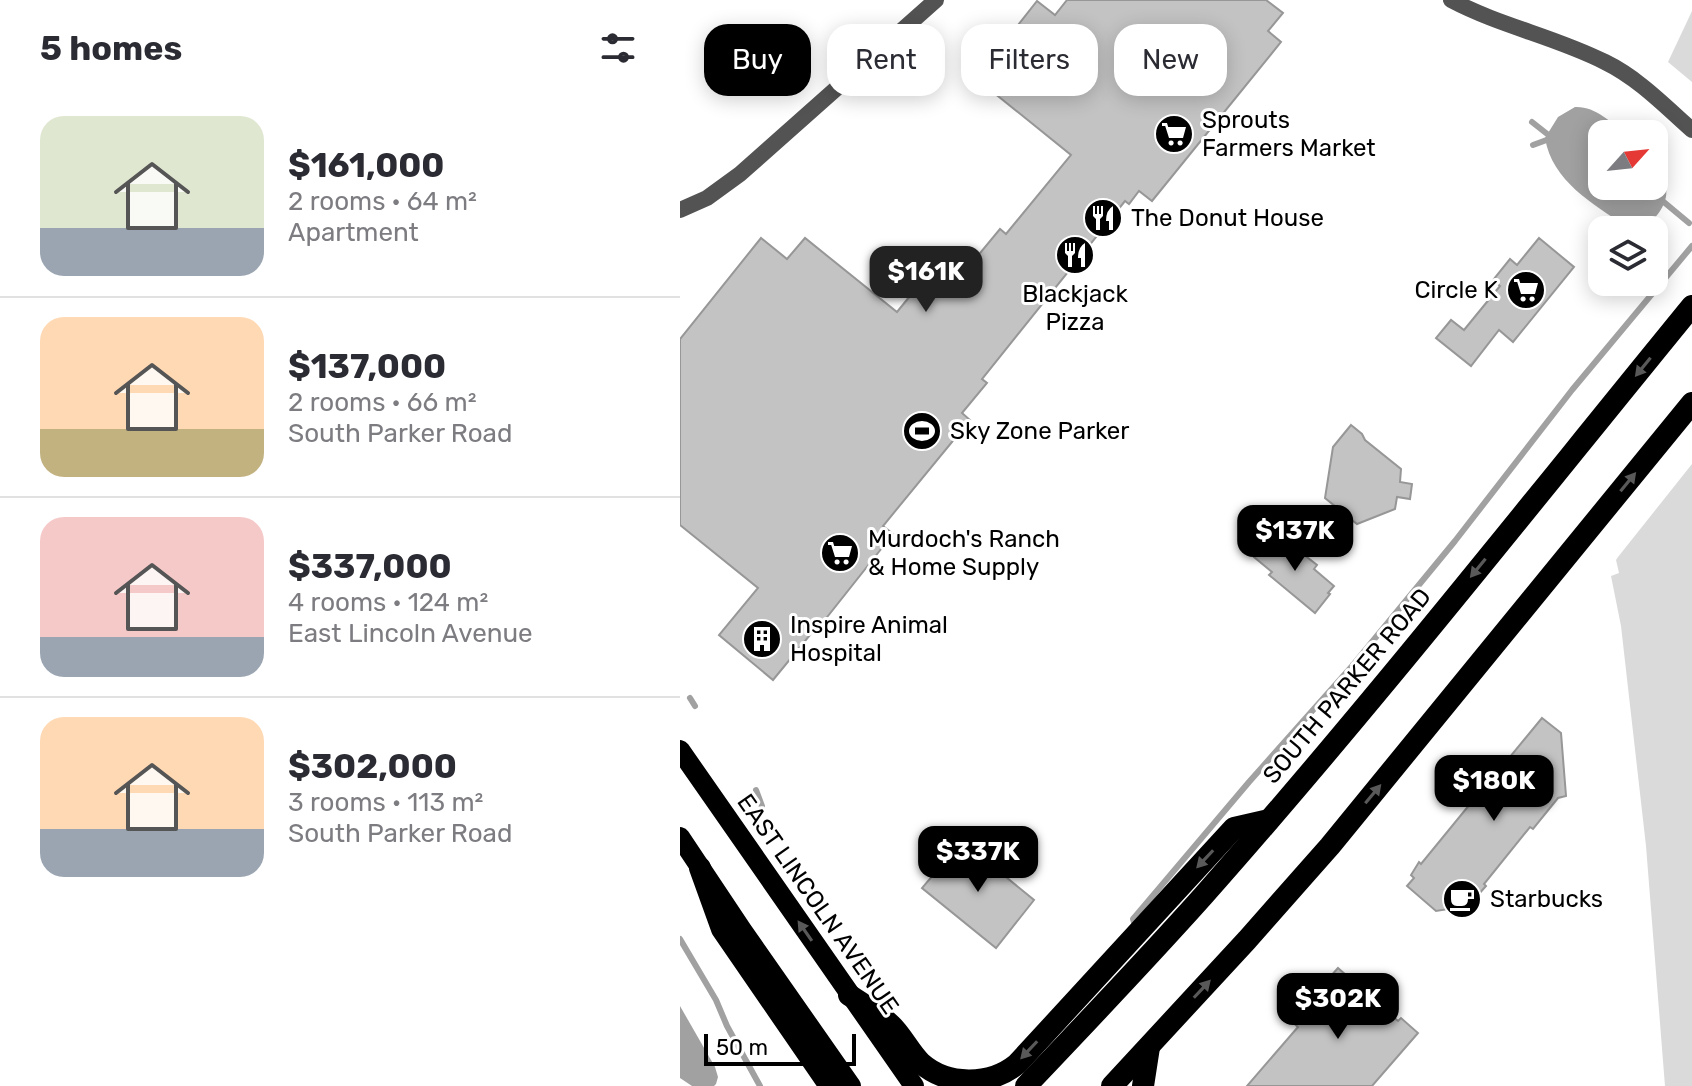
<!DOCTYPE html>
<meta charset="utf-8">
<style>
:root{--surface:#fff;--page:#f7f7f7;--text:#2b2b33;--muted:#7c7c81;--line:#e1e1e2;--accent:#000}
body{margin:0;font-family:Rubik,sans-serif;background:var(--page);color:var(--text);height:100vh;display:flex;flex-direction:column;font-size:30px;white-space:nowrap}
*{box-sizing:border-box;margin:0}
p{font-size:26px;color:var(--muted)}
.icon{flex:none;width:44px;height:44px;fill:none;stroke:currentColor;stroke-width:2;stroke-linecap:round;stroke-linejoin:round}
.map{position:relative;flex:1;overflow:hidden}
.drawer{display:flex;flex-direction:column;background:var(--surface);width:680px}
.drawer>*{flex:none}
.top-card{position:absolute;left:24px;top:24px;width:760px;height:72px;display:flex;gap:16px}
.needle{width:52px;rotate:63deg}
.buttons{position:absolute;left:908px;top:120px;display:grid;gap:16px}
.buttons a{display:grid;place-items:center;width:80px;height:80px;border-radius:16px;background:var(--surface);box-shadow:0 4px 20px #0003;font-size:40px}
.scale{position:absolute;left:24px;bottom:20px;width:152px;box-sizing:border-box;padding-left:8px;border:4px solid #000;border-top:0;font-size:22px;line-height:28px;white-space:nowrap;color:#000;-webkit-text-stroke:6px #fff;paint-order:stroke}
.price{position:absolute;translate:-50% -68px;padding:0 18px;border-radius:16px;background:var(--accent);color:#fff;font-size:26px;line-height:52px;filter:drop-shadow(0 2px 4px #0008)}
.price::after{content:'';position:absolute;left:50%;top:48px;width:24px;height:18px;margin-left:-12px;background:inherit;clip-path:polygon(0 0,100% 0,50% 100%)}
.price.current{background:#222;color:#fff}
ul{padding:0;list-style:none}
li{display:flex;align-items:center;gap:24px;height:200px;padding:0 40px}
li+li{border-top:2px solid var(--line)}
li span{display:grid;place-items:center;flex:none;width:224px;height:160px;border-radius:24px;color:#555}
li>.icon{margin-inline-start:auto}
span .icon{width:96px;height:96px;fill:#fffc;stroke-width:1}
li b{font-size:34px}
h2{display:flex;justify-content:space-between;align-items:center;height:96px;padding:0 40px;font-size:34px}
.chip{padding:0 28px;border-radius:24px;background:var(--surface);box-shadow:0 4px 20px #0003;font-size:28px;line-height:72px}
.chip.current{background:var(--accent);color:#fff}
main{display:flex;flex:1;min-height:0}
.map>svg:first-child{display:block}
</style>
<main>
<section class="drawer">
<h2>5 homes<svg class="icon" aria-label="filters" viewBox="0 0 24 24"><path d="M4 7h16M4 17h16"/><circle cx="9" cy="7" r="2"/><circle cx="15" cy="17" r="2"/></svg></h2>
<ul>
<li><span style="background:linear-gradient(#dfe7d0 70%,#9aa5b1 0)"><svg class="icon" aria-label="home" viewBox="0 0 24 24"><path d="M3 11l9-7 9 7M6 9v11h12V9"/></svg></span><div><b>$161,000</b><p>2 rooms · 64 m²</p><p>Apartment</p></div></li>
<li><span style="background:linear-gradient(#ffd9b3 70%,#c2b280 0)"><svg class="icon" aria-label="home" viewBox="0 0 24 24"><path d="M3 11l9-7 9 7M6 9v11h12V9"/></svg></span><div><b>$137,000</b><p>2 rooms · 66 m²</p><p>South Parker Road</p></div></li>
<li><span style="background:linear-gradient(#f6c9c9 75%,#9aa5b1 0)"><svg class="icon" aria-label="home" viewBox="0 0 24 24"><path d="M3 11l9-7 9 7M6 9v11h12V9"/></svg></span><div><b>$337,000</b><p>4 rooms · 124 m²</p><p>East Lincoln Avenue</p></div></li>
<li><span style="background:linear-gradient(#ffd9b3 70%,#9aa5b1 0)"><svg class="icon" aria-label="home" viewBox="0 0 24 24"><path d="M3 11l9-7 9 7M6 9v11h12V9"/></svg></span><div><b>$302,000</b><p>3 rooms · 113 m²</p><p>South Parker Road</p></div></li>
</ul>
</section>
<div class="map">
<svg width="1012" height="1086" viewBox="0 0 1012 1086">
<rect width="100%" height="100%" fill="#fff"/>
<!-- green -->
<g fill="#dadada">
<path d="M1012,11V82L988,62Z"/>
<path d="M1012,464V1086H985L966,846L941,626L931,576L939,573L936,560L938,557Z"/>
</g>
<!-- water -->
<g fill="#a1a1a1">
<path d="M895,107C915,106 931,122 945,134H922V186H974V165C979,172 985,180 986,188C989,204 973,225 958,229C954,230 951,228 946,226C913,204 872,181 865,138L878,117Z"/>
<path d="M0,1006L35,1067L38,1077L36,1084L34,1086H12L0,1078Z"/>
</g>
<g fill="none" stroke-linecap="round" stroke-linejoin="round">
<!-- stream -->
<g stroke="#a1a1a1" stroke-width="6">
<path d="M852,122L871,137"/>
<path d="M947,134L950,126"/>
<path d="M853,145L872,138"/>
<path d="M979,198L1009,223"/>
<path d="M673,665L677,679"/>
<path d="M10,698L15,706"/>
<path d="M76,790L82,806L79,815"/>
<path d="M454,922L453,919L459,912L569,782L673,665L775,541L892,390L1012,246"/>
<path d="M0,939L36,1000L47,1026L80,1086"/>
</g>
</g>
<!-- building -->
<g fill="#c3c3c3" stroke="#979797" stroke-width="2">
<path d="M387,0H586L603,13L588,31L601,42L472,201L459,191L449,204L445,201L302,379L307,383L282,413L290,420L203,526L213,534L136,631L134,630L93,680L39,635L78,588L0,525V339L81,238L107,259L125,238L217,312L243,280L257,291L284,258L291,264L320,229L326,234L391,155L313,92L330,71L325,67L328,63L322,59L331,48L324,43L357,1L375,15Z"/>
<path d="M859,238L894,267L833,342L819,330L791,366L756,338L771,320L784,330L820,286L813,280L830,259L837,265Z"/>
<path d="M671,425L682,434L685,440L721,469L720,482L732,484L730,499L717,497L715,509L677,524L645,498L653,447Z"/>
<path d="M591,535L609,550L612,545L623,554L637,565L634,569L654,586L648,593L650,594L635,613L589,575L592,572L574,557Z"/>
<path d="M862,718L881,733L886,796L878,798L853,829L850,827L804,884L806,886L798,895L787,896L788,906L756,911L727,886L734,878L731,875L739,862L741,864L804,787L809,791L833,761L829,758Z"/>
<path d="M282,841L354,900L316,948L242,888Z"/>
<path d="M658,968L718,1021L721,1018L738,1033L692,1086H567L618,1027L611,1021Z"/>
</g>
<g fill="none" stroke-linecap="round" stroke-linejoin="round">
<!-- tertiary -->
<g stroke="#535353" stroke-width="16">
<path d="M771,0C820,26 876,37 925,62C958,78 985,106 1012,130"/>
<path d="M0,210L27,198L60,174L256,0"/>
</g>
<!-- primary -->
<g stroke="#000" stroke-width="20">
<path d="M0,750L234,1086"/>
<path d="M0,837L62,930L171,1086"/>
</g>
<!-- trunk -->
<g stroke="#000" stroke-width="22">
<path d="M20,868L42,929L150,1086"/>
<path d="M169,995C183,1004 198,1013 210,1024C222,1035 229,1051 241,1063C267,1086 310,1086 337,1064L554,828L589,820"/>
<path d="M346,1086C406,1023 466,960 524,895C693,704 851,503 1012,306"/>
<path d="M432,1086L567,940L650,846L1012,403"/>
<path d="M463,1086L469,1047"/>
</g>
</g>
<!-- one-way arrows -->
<defs><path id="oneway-solid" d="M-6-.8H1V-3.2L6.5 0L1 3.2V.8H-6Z" transform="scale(2)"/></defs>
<g fill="#595959">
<use href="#oneway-solid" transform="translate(963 367) rotate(129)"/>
<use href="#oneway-solid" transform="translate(948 482) rotate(-51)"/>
<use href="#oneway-solid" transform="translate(798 568) rotate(129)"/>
<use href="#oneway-solid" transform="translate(693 794) rotate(-50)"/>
<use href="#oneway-solid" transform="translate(525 859) rotate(133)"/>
<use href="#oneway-solid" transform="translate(125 931) rotate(-125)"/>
<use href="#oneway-solid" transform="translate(522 989) rotate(-47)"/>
<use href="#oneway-solid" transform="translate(349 1050) rotate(133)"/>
</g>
<!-- icons -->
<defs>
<symbol id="supermarket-disc" viewBox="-11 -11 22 22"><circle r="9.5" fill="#000" stroke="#fff"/><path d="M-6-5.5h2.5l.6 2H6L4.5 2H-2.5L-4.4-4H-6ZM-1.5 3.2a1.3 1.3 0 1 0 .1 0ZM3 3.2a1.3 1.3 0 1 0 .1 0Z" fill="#fff"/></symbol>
<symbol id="restaurant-disc" viewBox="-11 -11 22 22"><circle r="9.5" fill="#000" stroke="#fff"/><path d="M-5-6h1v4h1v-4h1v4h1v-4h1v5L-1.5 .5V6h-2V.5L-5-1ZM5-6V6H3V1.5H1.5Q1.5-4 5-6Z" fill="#fff"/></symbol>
<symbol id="stadium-disc" viewBox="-11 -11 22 22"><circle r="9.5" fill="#000" stroke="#fff"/><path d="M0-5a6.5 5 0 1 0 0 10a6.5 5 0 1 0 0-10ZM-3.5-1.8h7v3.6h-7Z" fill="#fff"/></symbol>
<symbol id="building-disc" viewBox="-11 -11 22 22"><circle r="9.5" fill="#000" stroke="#fff"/><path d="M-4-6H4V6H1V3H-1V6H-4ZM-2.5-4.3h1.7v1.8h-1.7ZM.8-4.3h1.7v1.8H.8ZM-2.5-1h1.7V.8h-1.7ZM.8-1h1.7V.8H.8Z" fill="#fff"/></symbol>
<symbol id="cafe-disc" viewBox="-11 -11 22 22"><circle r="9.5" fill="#000" stroke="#fff"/><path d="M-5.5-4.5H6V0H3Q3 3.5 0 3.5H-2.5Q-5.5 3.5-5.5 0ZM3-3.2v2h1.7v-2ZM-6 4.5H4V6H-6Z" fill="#fff"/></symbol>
</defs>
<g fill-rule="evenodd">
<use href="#supermarket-disc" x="472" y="112" width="44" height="44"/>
<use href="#restaurant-disc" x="401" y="196" width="44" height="44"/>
<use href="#restaurant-disc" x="373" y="233" width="44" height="44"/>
<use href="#supermarket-disc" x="824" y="268" width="44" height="44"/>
<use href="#stadium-disc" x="220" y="409" width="44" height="44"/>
<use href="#supermarket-disc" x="138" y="531" width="44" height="44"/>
<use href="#building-disc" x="60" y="617" width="44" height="44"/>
<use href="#cafe-disc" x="760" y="877" width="44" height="44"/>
</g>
<g text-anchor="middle" stroke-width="6" stroke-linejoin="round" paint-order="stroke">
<!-- poi labels -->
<g font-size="24" fill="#000" stroke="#fff" text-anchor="start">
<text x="522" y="128">Sprouts<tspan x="522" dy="28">Farmers Market</tspan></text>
<text x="451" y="226">The Donut House</text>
<text x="818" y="298" text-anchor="end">Circle K</text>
<text x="395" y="302" text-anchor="middle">Blackjack<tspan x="395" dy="28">Pizza</tspan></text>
<text x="270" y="439">Sky Zone Parker</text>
<text x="188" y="547">Murdoch's Ranch<tspan x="188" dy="28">&amp; Home Supply</tspan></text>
<text x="110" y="633">Inspire Animal<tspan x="110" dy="28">Hospital</tspan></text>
<text x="810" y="907">Starbucks</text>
</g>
<!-- street labels -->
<g font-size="24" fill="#000" stroke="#fff">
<text transform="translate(667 686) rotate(-50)" y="8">SOUTH PARKER ROAD</text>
<text transform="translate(138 904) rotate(55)" y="8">EAST LINCOLN AVENUE</text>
</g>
</g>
</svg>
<div class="buttons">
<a><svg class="needle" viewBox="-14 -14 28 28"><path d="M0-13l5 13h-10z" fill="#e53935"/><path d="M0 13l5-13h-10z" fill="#7c7c81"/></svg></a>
<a><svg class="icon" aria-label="layers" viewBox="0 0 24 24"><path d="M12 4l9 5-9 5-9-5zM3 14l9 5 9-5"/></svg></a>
</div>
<div class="scale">50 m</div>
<b class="price current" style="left:246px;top:314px">$161K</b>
<b class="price" style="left:615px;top:573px">$137K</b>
<b class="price" style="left:814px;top:823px">$180K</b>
<b class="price" style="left:298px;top:894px">$337K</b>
<b class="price" style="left:658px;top:1041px">$302K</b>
<div class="top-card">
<a class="chip current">Buy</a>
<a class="chip">Rent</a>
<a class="chip">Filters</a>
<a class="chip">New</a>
</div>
</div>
</main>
